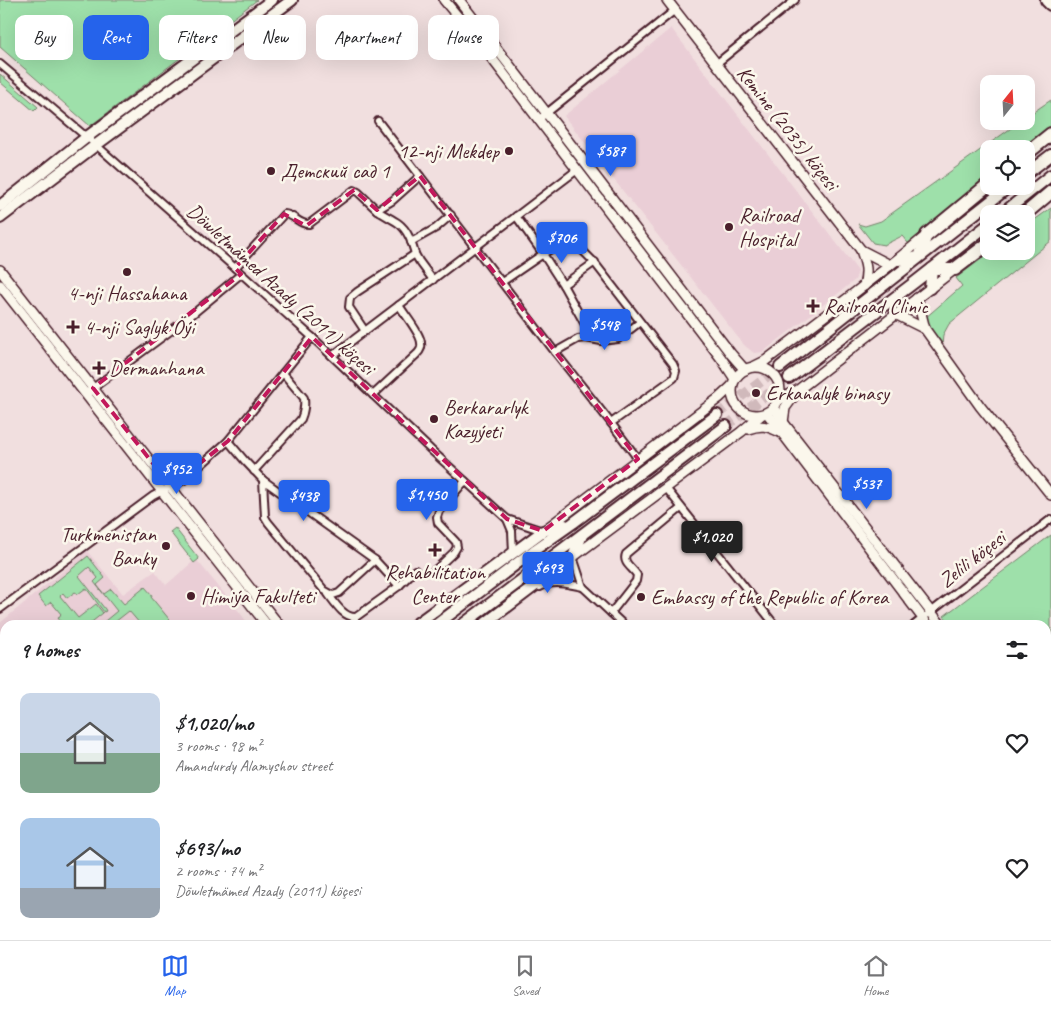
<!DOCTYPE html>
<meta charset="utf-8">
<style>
:root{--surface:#fff;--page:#f6f6f6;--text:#202124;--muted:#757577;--line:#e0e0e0;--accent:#2563eb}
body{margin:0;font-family:Caveat,sans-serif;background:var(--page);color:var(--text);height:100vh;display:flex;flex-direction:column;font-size:19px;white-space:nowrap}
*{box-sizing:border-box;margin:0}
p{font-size:16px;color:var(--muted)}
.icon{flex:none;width:28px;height:28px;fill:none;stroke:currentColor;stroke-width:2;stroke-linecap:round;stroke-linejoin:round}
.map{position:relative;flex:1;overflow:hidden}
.details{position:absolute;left:0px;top:620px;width:1051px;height:320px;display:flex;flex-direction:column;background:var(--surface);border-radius:15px 15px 0 0;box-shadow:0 5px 20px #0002}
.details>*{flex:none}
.hud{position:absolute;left:15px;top:15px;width:500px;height:45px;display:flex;gap:10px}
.needle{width:32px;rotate:18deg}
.tools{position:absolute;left:980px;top:75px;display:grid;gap:10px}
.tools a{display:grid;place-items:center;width:55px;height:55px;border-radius:10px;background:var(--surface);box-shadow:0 5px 20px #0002;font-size:25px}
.price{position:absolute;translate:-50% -42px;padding:0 11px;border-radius:5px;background:var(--accent);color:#fff;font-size:16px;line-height:32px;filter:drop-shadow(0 1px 2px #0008)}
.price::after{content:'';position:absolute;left:50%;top:30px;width:15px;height:11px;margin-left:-8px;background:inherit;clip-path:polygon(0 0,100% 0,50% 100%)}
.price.on{background:#222;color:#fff}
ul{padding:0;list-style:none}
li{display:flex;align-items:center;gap:15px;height:125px;padding:0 20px}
li span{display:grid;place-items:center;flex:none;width:140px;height:100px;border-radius:10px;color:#555}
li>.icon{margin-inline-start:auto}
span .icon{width:60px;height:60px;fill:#fffc;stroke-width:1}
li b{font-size:21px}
h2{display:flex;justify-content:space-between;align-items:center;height:60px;padding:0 20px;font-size:21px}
.chip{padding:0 18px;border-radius:10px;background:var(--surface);box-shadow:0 5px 20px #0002;font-size:18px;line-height:45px}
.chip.on{background:var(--accent);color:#fff}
.menu{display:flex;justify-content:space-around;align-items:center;height:70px;border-top:1px solid var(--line);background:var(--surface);font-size:14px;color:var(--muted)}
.menu a{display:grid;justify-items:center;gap:2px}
.menu .on{color:var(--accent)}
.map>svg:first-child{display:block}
</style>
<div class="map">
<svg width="1051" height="940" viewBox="0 0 1051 940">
<rect width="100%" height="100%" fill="#f1dfdf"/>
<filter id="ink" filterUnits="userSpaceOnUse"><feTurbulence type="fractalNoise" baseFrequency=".02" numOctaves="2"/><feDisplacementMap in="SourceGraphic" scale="10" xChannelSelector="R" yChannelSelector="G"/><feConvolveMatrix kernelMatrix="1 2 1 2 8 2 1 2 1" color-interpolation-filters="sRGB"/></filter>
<g filter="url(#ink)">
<!-- built -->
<g fill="#eaced6">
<path d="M671,28L858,271L855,280L763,352L754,353L744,345L564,116Z"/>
<path d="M87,551L123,594L155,571L166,585L196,559L241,614L249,625H5V652L0,646V623Z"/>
<path d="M0,670L5,676V935H37L33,940H0Z"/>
</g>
<!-- green -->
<g fill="#9ee0aa" stroke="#74806a">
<path d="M0,0H257L90,126L0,47Z"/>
<path d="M0,74L38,107L34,111L0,82Z"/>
<path d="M1051,100V128L1025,149H989V178L908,243L902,236L884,245L873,243L858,224L865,226L881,221L1021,121H1026V117Z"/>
<path d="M1051,208V241L949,324L943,335L942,346L924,319L962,286L956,278L992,251H1026V226Z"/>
<path d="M175,528L199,559L194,563L170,532Z"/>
<path d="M1051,535V653L1046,657V625H951L944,616Z"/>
<path d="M88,556L105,578L97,585L104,594L111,589L124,604L145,587L152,595L151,597L174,625H141L129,611L115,622L117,625H100L117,611L94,582L98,578L89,567L79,576L105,609L106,611L104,612L86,588L78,594L75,592L67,598L63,593L60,596L78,618L96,604L103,613L88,625H63L58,618L60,617V615L61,614L51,602L46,606L38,596Z"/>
<path d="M144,935H498L501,940H139Z"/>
<path d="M543,935H701L694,940H537Z"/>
</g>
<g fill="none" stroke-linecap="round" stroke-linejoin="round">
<!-- primary-tunnel -->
<g stroke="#d0b9bb" stroke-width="10" stroke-dasharray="10 5" stroke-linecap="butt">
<path d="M717,415L780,367"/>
<path d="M726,426L789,378"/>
</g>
<defs>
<g id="street">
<path d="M0,64L96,145L235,268L312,337L431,450L507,519L543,531"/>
<path d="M716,64L795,0"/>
<path d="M538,120L675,10"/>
<path d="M378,121L555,352L611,423L638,459"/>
<path d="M377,210C383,215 391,218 398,223C408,230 412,243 415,254"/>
<path d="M516,216L543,254L567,239L573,241L594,262L673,364L676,371L674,378L611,423"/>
<path d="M411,242L436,228L451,215"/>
<path d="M235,268L284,214C294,214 299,225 309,224L354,190L358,192L377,210L392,201L420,176"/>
<path d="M502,282L543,254L563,285"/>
<path d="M365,331L349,307L350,298L357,292L415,254L419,261L433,280"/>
<path d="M593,339L563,285L595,262"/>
<path d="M555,352L578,339L586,338L601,341L618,339L640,322"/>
<path d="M332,356L577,170"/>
<path d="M85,394L188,318L241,274"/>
<path d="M373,395L417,354C420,351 422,347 421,343C421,334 404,314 399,305"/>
<path d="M228,441L245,461L263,480L375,560L399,586"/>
<path d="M254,471L301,419C304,412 305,406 304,398L283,373"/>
<path d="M263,480L265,517L268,522L324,590L333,595L339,593L375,560"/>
<path d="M666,488L775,625"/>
<path d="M507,519L512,531L513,553"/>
<path d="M573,557L583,587L624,625"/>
<path d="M433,572L454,552L457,547L456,542L438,523L437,517L439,511L465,481"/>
<path d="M540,587C553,580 569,584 583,587"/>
<path d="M328,594C335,603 344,618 356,617L399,586L415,570"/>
<path d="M0,609L153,496L184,480L228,441L312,337"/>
<path d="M611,613L636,581L637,575C633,568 622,563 626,554L681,508"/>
<path d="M914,625L1051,519"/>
<path d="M0,659L5,666"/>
<path d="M1046,671L1051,667"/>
<path d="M939,935L944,940"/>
<path d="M530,940L536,935"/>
<path d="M709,940L715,935"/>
</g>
<g id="secondary">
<path d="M444,0L487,52L721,358L735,379"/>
<path d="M459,0L582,159L731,354L745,370"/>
<path d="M667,0L861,250L890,265"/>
<path d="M861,250C866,265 868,270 864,286"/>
<path d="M0,270L279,625"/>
<path d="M0,285L267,625"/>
<path d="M917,298L925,329"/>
<path d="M895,314L925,329L980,406L1051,495"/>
<circle cx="756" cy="391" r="24"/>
<path d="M753,367L765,361C820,319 875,279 927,235"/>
<path d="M779,400L798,390L955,269"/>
<path d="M774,407L783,422L941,625"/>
<path d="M767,413L928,625"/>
<path d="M783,422L785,408L796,393"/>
<path d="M748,429C762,424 767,426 780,432"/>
<path d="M546,529L719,398L732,386"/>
<path d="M573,557L741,432L760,416"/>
<path d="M1046,759L1051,765"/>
<path d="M1046,775L1051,781"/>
<path d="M507,935L511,940"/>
<path d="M520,935L523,940"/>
</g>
<g id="primary">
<path d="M1026,174L1051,155"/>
<path d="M0,206L87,137L272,0"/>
<path d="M1002,214L1051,175"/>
<path d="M0,218L96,145L292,0"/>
<path d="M898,260L919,257L927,235"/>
<path d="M930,288L932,269H955"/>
<path d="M780,367L1010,186"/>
<path d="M789,378L915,282L989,224"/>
<path d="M415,625L543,531L565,525"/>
<path d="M436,625L536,549L573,523L717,415"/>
<path d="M462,625L726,426"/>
<path d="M483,625L573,557L582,535"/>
<path d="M77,940L81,935"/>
<path d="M97,940L102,935"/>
</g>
<g id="highway">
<path d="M1047,0L1051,4"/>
<path d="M1026,154L1051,134"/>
<path d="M1025,214L1051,192"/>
<path d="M927,235L989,184"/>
<path d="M955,269L989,243"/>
</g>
</defs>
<!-- street casing -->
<use href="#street" stroke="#4a1f2b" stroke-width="10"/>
<!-- secondary casing -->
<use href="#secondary" stroke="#4a1f2b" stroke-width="12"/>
<!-- primary casing -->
<use href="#primary" stroke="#4a1f2b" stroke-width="14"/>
<!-- highway casing -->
<use href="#highway" stroke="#4a1f2b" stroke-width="16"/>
<!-- street -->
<use href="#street" stroke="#fbf7ec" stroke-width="6"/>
<!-- secondary -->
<use href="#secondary" stroke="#fbf7ec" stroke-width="9"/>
<!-- primary -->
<use href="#primary" stroke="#fbf7ec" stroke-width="10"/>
<!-- highway -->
<use href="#highway" stroke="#fbf7ec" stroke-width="12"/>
</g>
</g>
<!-- marked area -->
<path fill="none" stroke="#c2185b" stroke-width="4" stroke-dasharray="10 6" stroke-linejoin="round" d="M420,176L638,459L543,531L507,519L312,337L228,441L171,486L93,388L241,274L235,268L284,214L306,226L354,190L377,210Z"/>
<!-- markers -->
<g fill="#4a1f2b" stroke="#fbf7ec" stroke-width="2">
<circle cx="509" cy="151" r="5"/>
<circle cx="271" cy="171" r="5"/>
<circle cx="729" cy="227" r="5"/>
<circle cx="127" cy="272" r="5"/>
<path d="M810.5 298.5h5v5h5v5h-5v5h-5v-5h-5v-5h5z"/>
<path d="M70.5 319.5h5v5h5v5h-5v5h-5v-5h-5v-5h5z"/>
<path d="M96.5 360.5h5v5h5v5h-5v5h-5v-5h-5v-5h5z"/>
<circle cx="756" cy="393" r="5"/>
<circle cx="434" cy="419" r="5"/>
<circle cx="166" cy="546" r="5"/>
<path d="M432.5 542.5h5v5h5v5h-5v5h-5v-5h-5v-5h5z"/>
<circle cx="191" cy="596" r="5"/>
<circle cx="641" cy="597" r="5"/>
</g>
<g text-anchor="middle" stroke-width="5" stroke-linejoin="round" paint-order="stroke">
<!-- street labels -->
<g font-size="21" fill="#4a1f2b" stroke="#fbf7ec">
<text transform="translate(788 128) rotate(52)" y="7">Kemine (2035) köçesi</text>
<text transform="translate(281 289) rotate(42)" y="7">Döwletmämed Azady (2011) köçesi</text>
<text transform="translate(972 559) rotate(-38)" y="7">Zelili köçesi</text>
</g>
<!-- poi labels -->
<g font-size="21" fill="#4a1f2b" stroke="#fbf7ec" text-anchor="start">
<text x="499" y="158" text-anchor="end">12-nji Mekdep</text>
<text x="281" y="178">Детский сад 1</text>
<text x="739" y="222">Railroad<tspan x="739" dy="24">Hospital</tspan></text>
<text x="127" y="300" text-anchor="middle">4-nji Hassahana</text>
<text x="824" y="313">Railroad Clinic</text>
<text x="84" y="334">4-nji Saglyk Öýi</text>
<text x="109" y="375">Dermanhana</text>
<text x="766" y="400">Erkanalyk binasy</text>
<text x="444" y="414">Berkararlyk<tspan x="444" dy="24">Kazyýeti</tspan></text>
<text x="156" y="541" text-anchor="end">Turkmenistan<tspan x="156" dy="24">Banky</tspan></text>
<text x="435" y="579" text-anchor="middle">Rehabilitation<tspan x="435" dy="24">Center</tspan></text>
<text x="201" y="603">Himiýa Fakulteti</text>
<text x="651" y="604">Embassy of the Republic of Korea</text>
</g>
</g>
</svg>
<div class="tools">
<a><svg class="needle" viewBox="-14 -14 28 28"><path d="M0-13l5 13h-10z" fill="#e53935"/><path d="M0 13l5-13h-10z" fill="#757577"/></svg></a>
<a><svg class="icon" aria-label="locate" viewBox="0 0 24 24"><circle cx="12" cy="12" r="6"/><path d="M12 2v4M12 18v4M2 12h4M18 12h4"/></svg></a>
<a><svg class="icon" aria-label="layers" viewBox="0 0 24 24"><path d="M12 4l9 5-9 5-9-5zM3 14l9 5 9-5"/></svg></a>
</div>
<b class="price" style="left:611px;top:177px">$587</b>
<b class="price" style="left:562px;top:264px">$706</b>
<b class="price" style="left:605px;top:351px">$548</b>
<b class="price" style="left:177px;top:495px">$952</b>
<b class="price" style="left:867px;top:510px">$537</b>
<b class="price" style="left:427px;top:521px">$1,450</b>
<b class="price" style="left:304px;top:522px">$438</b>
<b class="price on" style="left:712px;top:563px">$1,020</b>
<b class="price" style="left:548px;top:594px">$693</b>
<div class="hud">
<a class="chip">Buy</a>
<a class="chip on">Rent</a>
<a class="chip">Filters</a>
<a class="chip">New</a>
<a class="chip">Apartment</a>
<a class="chip">House</a>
</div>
<section class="details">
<h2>9 homes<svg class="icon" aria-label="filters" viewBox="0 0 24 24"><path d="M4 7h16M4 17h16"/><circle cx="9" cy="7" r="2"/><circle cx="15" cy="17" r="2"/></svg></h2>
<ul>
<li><span style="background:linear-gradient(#c9d6e8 60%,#7fa58c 0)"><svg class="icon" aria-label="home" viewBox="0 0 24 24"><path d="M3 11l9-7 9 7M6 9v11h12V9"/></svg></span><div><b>$1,020/mo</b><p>3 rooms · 98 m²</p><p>Amandurdy Alamyshov street</p></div><svg class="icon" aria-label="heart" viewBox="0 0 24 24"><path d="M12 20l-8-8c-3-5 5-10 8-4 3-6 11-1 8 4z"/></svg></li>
<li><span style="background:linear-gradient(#a9c7e8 70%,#9aa5b1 0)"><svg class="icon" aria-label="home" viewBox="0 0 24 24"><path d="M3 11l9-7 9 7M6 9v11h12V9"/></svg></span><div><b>$693/mo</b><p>2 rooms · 74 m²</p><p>Döwletmämed Azady (2011) köçesi</p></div><svg class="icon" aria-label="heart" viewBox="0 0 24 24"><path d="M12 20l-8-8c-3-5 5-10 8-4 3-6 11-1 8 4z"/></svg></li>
</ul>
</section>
</div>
<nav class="menu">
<a class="on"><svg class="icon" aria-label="map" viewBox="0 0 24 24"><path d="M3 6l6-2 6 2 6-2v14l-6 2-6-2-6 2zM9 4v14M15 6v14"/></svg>Map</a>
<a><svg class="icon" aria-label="saved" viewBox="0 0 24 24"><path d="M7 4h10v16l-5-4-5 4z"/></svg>Saved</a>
<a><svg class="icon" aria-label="home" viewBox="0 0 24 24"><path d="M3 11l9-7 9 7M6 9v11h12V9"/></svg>Home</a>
</nav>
